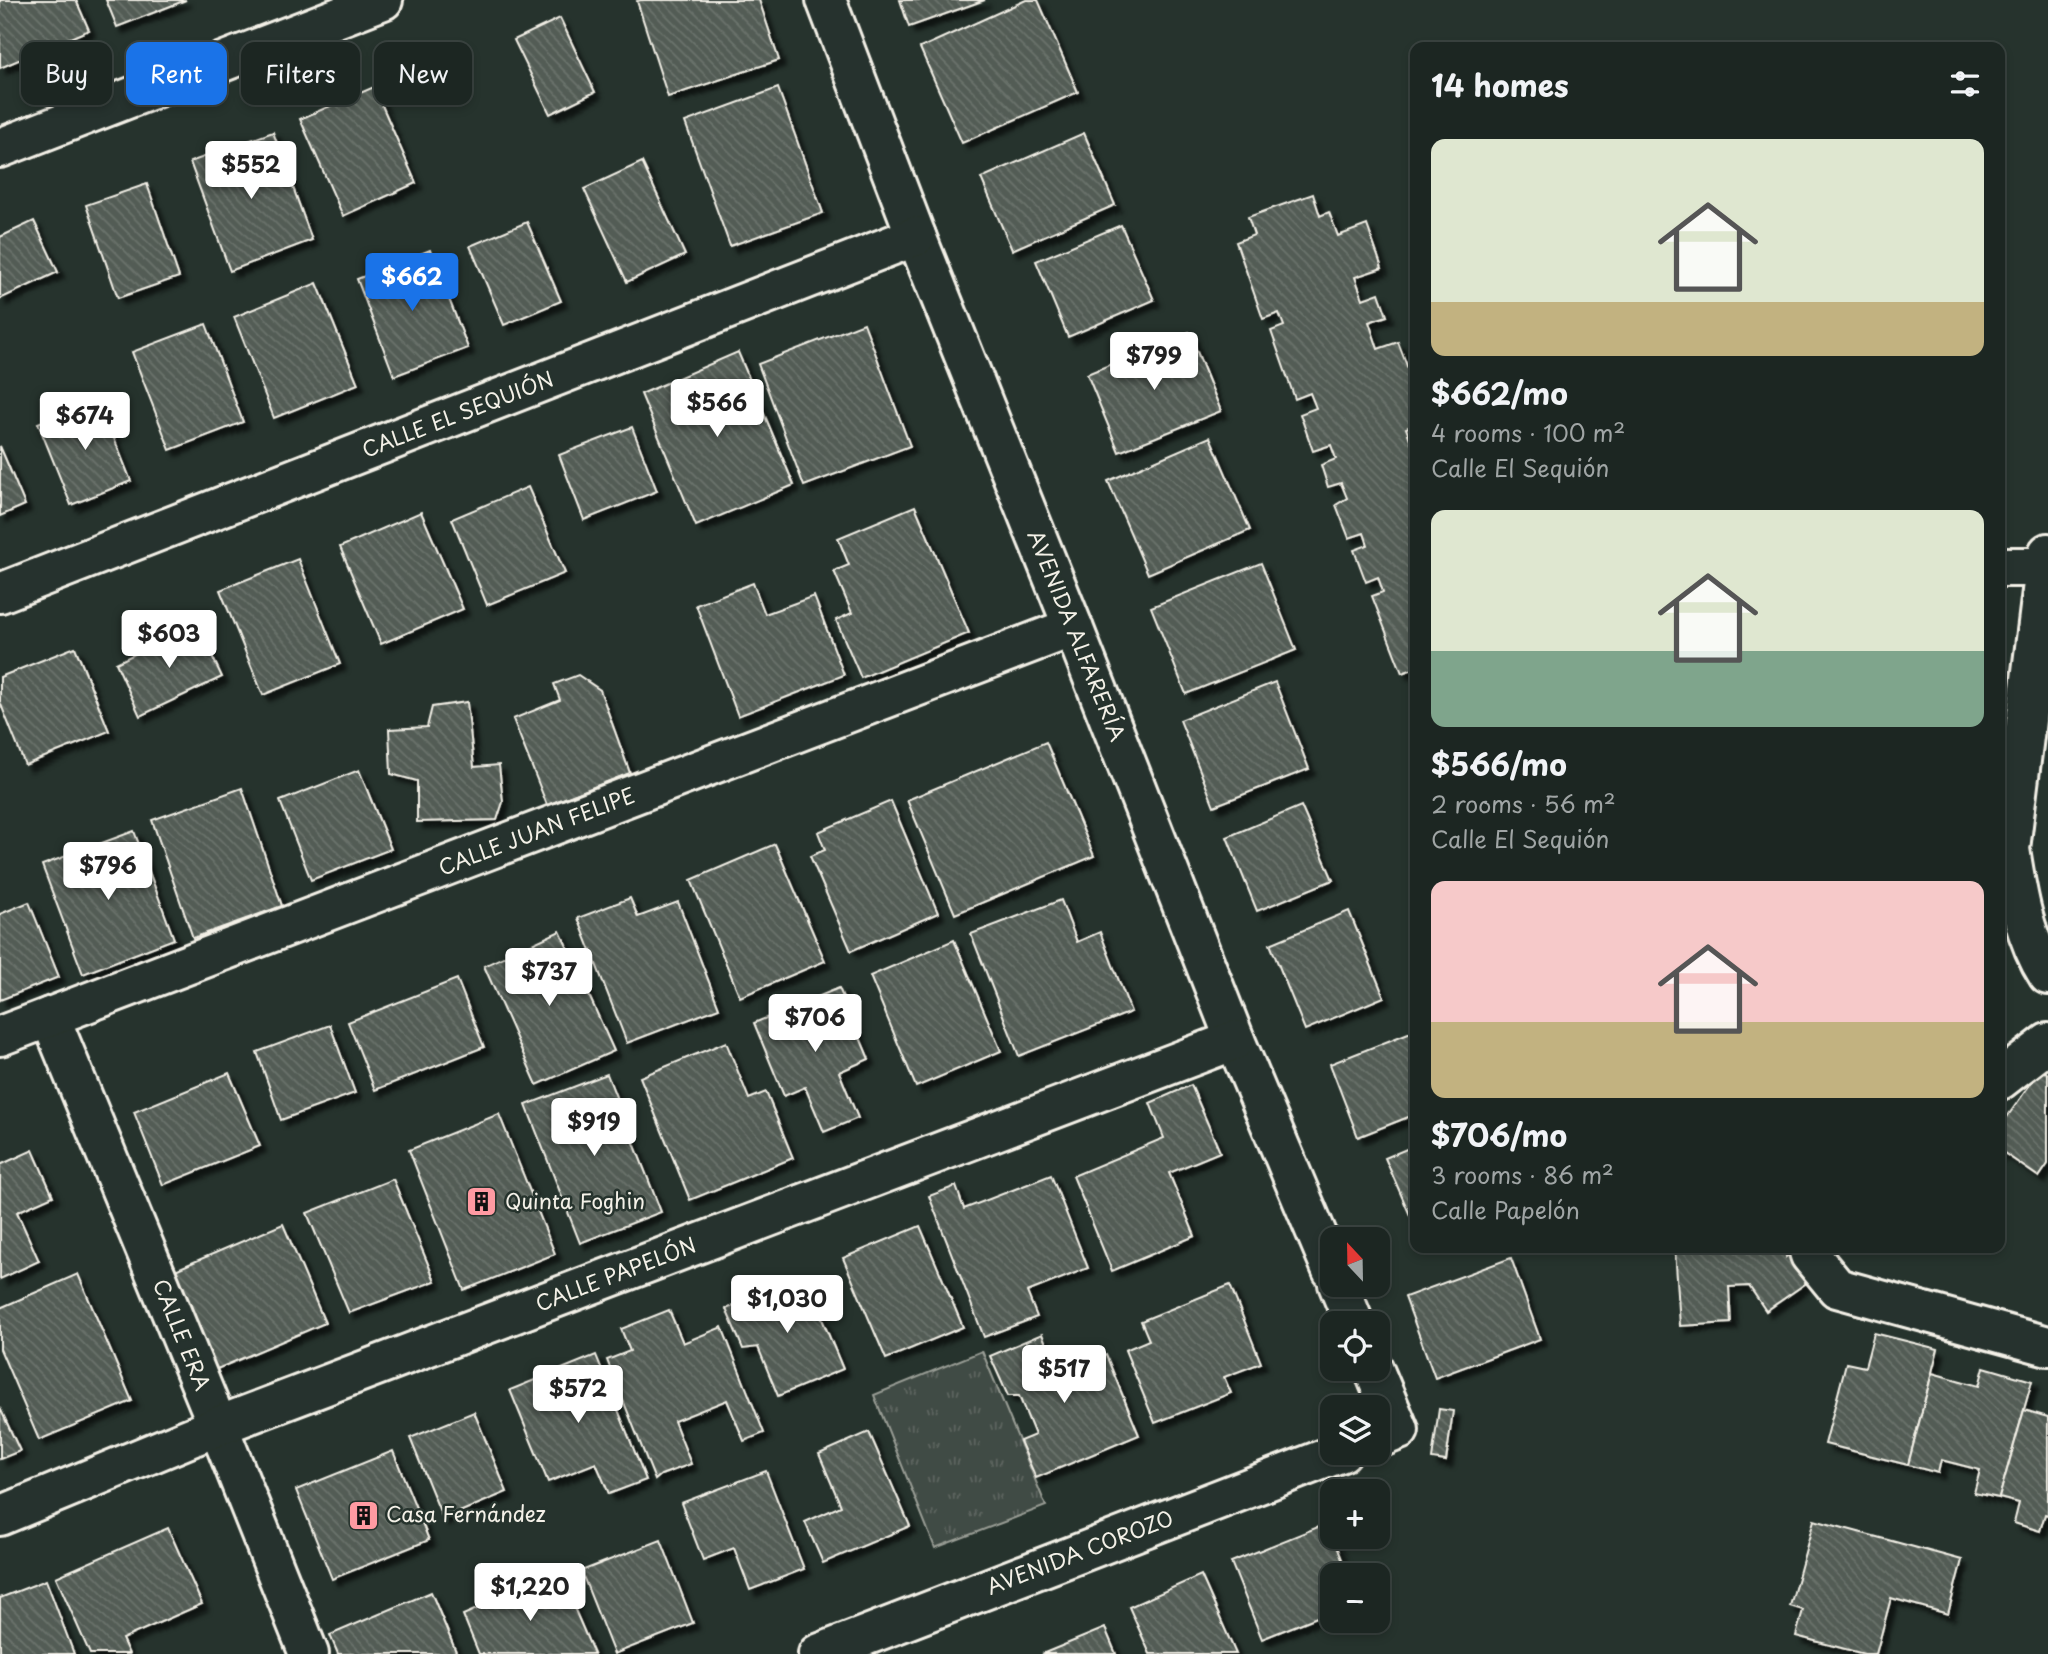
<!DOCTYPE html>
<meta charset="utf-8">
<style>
:root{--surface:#1c2622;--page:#252e2a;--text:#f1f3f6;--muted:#a0a5a5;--line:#3a4340;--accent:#1a73e8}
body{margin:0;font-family:"Playpen Sans",sans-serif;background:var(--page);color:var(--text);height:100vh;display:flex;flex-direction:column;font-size:26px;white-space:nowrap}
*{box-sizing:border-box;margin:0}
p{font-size:23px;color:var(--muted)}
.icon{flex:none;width:38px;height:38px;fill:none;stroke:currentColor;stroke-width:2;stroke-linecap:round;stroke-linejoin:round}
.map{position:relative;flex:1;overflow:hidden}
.panel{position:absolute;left:1410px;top:42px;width:595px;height:1211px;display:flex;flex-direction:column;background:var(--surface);border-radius:14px;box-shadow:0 4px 10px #0003,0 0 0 2px var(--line)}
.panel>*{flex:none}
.banner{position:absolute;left:21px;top:42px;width:665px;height:63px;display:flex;gap:14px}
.needle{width:46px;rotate:338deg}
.controls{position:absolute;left:1320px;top:1227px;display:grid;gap:14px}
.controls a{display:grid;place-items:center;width:70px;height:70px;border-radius:14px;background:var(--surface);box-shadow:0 4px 10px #0003,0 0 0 2px var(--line);font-size:35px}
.price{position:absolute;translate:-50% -60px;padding:0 16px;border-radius:7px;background:#fff;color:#222;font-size:23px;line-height:46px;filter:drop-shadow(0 2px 4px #0008)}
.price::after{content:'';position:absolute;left:50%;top:42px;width:21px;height:16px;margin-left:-10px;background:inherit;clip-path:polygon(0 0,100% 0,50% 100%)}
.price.current{background:var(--accent);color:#fff}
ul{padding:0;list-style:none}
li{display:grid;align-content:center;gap:14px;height:371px;padding:0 21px}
li span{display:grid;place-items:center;height:217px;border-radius:14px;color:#555}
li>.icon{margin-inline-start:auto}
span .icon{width:126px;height:126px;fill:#fffc;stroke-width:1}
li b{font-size:30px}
h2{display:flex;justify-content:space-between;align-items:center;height:84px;padding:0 21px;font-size:30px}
.chip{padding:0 24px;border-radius:14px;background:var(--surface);box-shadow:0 4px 10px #0003,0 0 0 2px var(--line);font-size:24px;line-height:63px}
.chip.current{background:var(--accent);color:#fff}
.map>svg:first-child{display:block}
</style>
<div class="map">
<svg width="2048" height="1654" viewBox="0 0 2048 1654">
<defs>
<pattern id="grass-tufts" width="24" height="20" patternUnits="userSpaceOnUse" patternTransform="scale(1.75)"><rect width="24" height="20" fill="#414b45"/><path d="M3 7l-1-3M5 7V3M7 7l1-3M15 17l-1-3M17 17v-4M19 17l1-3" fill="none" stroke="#5d6560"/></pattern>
<pattern id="building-back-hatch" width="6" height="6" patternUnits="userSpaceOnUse" patternTransform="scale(1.75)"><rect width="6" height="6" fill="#525c55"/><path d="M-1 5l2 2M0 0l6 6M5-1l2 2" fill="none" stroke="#6c746d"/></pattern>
<filter id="shadow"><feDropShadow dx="6" dy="6" stdDeviation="2" flood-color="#0009"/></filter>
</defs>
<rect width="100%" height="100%" fill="#26332d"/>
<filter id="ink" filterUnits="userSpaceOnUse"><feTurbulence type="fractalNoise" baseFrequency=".0143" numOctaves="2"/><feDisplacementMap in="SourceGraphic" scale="14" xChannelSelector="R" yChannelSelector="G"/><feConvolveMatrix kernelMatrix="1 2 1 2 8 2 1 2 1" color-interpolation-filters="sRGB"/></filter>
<g filter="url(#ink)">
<!-- grass -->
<path fill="url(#grass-tufts)" stroke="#9a9e96" stroke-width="2" d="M982,1351L1046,1506L935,1548L874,1395Z"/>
<!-- building -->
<g fill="url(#building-back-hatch)" stroke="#f4f1e8" stroke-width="2" filter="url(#shadow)">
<path d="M0,0H76L89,30L0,68Z"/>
<path d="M106,0H186L117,27Z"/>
<path d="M641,0H759L779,60L668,97L637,1Z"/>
<path d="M900,0H985L909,27Z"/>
<path d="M1026,0H1038L1078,92L962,143L920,48Z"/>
<path d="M560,18L595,92L550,114L514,40Z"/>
<path d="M374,87L416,183L343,216L300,119Z"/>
<path d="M778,88L823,213L730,246L685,122Z"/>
<path d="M273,132L312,240L230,271L190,162Z"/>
<path d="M1084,133L1115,205L1012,250L981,178Z"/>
<path d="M642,162L685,255L627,282L584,189Z"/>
<path d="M147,184L179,277L118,298L86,205Z"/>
<path d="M1313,194L1320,216L1329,212L1338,236L1367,225L1382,268L1355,277L1363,299L1379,293L1387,316L1369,322L1378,349L1398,342L1416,390V424L1406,428L1416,456V668L1402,673L1372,596L1383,592L1378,577L1366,582L1354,550L1368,545L1364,533L1349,538L1336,505L1347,498L1341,483L1328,487L1321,465L1336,459L1331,445L1313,451L1300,414L1316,408L1310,393L1295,399L1271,331L1284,326L1279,313L1263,319L1236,242L1254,235L1248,217Z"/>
<path d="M34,221L58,272L0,299V237Z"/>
<path d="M527,222L561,301L504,325L470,246Z"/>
<path d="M1121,225L1154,300L1068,337L1036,261Z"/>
<path d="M430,250L468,348L394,376L357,279Z"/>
<path d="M317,283L358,384L274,418L234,317Z"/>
<path d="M864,323L910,446L804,486L758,364Z"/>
<path d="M206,324L243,422L170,450L132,352Z"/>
<path d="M1189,332L1221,411L1119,452L1087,374Z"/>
<path d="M738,352L794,485L696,526L641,394Z"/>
<path d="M98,398L131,481L71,505L38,423Z"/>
<path d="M632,427L657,491L584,520L559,455Z"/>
<path d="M1210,437L1250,530L1148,574L1108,481Z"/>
<path d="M0,446L25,505L0,516Z"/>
<path d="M528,487L565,573L487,605L452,519Z"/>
<path d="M915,506L969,633L861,678L836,620L852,613L834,571L849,565L838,538Z"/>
<path d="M421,512L463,609L381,644L340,547Z"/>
<path d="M298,559L340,664L263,695L220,590Z"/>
<path d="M1261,563L1296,650L1186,694L1151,607Z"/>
<path d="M753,583L765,614L814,596L844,675L738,716L696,605Z"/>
<path d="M197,624L222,677L140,716L116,663Z"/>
<path d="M75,647L109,731L25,765L0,702V677Z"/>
<path d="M578,675L600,690L630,773L547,805L513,719L560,700L554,684Z"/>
<path d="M1275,682L1309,769L1214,806L1180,720Z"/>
<path d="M467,702L474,767L499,765L503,802L497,820L417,822V781L391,774L389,729L427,727L432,707Z"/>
<path d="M1046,742L1094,856L955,914L907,800Z"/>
<path d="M359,770L391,849L311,880L280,801Z"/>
<path d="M242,788L282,906L193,938L152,820Z"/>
<path d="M891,801L938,913L851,951L810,856L825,850L818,832Z"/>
<path d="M1301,806L1333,880L1257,911L1227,837Z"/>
<path d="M134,831L174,939L83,974L42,865Z"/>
<path d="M775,844L825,961L740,997L691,880Z"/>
<path d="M630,898L638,917L678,902L719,1008L627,1043L578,918Z"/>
<path d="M1061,900L1077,942L1100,932L1131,1012L1019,1056L971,934Z"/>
<path d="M29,902L59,977L0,1000V914Z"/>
<path d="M1349,911L1384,997L1305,1030L1270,944Z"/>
<path d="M560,931L614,1051L537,1085L484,966Z"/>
<path d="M954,940L1001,1051L916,1087L870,976Z"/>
<path d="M457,979L484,1047L375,1090L348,1022Z"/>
<path d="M839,988L869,1059L839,1072L858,1118L824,1132L805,1087L784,1096L754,1023Z"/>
<path d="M330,1025L355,1093L281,1120L257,1052Z"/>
<path d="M1416,1030V1114L1358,1137L1330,1064Z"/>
<path d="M726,1042L749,1099L766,1092L793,1158L690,1200L640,1077Z"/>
<path d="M2041,1069L2048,1074V1164L2039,1177L2004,1153L2000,1155V1127Z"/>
<path d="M229,1073L260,1146L163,1185L134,1112Z"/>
<path d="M607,1074L661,1212L580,1243L526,1105Z"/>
<path d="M1191,1085L1220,1152L1169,1173L1195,1236L1112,1271L1073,1176L1164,1138L1150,1103Z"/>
<path d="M499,1114L555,1254L464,1290L409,1150Z"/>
<path d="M1416,1145V1229L1385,1158Z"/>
<path d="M33,1150L53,1196L17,1212L39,1261L0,1279V1165Z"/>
<path d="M1051,1175L1088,1268L1027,1292L1037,1317L984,1337L929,1196L956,1186L964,1209Z"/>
<path d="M393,1179L435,1281L349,1313L307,1213Z"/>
<path d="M283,1224L325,1323L210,1372L168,1273Z"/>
<path d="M920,1226L963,1327L886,1359L843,1258Z"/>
<path d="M1675,1248H1785L1786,1257L1796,1249L1815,1277L1766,1311L1749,1286L1729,1287L1731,1323L1680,1326Z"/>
<path d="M1511,1258L1540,1339L1435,1378L1405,1297Z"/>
<path d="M78,1274L132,1401L39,1440L0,1349V1308Z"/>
<path d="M804,1276L843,1369L778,1396L758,1347L743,1349L726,1309Z"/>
<path d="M1230,1285L1261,1363L1224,1377L1231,1393L1155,1423L1125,1350L1149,1340L1141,1321Z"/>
<path d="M669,1310L683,1343L722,1327L764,1433L744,1441L727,1400L674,1421L691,1464L661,1475L655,1480L607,1360L630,1351L621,1329Z"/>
<path d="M1874,1333L1938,1349L1908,1465L1825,1444L1846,1363L1865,1367Z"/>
<path d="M1042,1334L1059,1374L1106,1355L1139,1435L1036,1478L1020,1441L1035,1435L1019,1396H1008L990,1356Z"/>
<path d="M596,1355L646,1480L609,1494L596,1463L548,1482L510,1390Z"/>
<path d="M1984,1367L2032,1381L1999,1498L1974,1493L1980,1470L1941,1460L1938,1473L1908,1465L1932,1373L1979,1386Z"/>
<path d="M0,1408L20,1451L0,1459Z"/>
<path d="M1439,1409L1453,1411L1446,1461L1432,1459Z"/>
<path d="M2024,1410L2048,1417V1515L2045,1514L2040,1531L2014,1523L2019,1503L1999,1498Z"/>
<path d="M474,1412L507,1492L443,1519L410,1438Z"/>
<path d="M869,1432L910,1526L823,1563L805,1522L841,1506L819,1454Z"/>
<path d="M393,1451L429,1540L332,1579L296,1490Z"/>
<path d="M766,1471L804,1569L750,1590L734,1548L703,1560L681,1503Z"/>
<path d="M1814,1520L1962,1560L1948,1614L1891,1598L1876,1654H1864L1796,1636L1803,1610L1790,1606Z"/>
<path d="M1328,1523L1348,1575H1332V1611L1262,1639L1231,1562Z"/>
<path d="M168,1528L202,1604L122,1639L129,1654H90L56,1577Z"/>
<path d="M661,1540L693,1623L614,1654L581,1571Z"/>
<path d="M559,1573L594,1654H479L463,1615Z"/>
<path d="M1201,1575L1236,1654H1150L1129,1607Z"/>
<path d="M46,1580L74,1654H0V1598Z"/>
<path d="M431,1592L457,1654H338L330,1635Z"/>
<path d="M1105,1628L1116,1654H1042Z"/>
</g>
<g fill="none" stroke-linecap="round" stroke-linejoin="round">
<defs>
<g id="minor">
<path d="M826,0L916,236L1073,627L1235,1040L1332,1270"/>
<path d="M0,148L383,0"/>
<path d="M2048,553L2045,567L2010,849C2017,893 2024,938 2048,975"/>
<path d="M2000,567H2045"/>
<path d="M0,593L916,236"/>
<path d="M50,1017L218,1426L309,1654"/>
<path d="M0,1036L1073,627"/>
<path d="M2000,1080L2048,1043"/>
<path d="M1808,1248L1810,1255L1837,1288L2048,1346"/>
<path d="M1338,1284L1354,1323"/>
<path d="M1373,1368L1399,1430L1377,1439"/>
<path d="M0,1516L218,1426L1235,1040"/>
<path d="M818,1654L1342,1452"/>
</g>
</defs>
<!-- minor casing -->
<use href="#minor" stroke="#f4f1e8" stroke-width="44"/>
<!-- minor -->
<use href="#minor" stroke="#26332d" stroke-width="38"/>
</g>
</g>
<!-- icons -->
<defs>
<symbol id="building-square" viewBox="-11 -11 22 22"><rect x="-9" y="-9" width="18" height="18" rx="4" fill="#ff9aa2" stroke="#26332d"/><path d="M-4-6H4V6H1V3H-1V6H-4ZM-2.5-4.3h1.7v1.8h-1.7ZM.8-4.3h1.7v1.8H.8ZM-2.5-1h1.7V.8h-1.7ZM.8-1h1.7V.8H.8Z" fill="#111"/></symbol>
</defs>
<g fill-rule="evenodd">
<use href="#building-square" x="464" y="1184" width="35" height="35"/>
<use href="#building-square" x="346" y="1498" width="35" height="35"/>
</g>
<g text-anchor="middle" stroke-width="5" stroke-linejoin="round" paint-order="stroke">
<!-- street labels -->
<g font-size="21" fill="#f4f1e8" stroke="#26332d">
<text transform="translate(458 415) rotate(-21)" y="7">CALLE EL SEQUIÓN</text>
<text transform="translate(1076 636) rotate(68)" y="7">AVENIDA ALFARERÍA</text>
<text transform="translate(537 832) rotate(-21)" y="7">CALLE JUAN FELIPE</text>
<text transform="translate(616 1275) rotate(-21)" y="7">CALLE PAPELÓN</text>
<text transform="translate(181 1335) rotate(68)" y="7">CALLE ERA</text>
<text transform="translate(1080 1553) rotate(-21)" y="7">AVENIDA COROZO</text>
</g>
<!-- poi labels -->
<g font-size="21" fill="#f4f1e8" stroke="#26332d" text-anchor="start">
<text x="505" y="1209">Quinta Foghin</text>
<text x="386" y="1522">Casa Fernández</text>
</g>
</g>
</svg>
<div class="controls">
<a><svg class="needle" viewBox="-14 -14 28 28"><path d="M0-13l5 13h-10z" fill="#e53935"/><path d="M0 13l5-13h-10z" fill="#a0a5a5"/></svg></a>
<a><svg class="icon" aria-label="locate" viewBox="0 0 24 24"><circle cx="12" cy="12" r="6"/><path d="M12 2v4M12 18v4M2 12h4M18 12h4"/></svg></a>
<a><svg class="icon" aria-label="layers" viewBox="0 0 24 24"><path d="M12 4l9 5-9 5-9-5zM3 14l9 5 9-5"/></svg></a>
<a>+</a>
<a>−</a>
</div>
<b class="price" style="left:251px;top:201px">$552</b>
<b class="price current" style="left:412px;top:313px">$662</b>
<b class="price" style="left:1154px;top:392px">$799</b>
<b class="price" style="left:717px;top:439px">$566</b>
<b class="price" style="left:85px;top:452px">$674</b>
<b class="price" style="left:169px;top:670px">$603</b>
<b class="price" style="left:108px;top:902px">$796</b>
<b class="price" style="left:549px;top:1008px">$737</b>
<b class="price" style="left:815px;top:1054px">$706</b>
<b class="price" style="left:594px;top:1158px">$919</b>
<b class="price" style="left:787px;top:1335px">$1,030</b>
<b class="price" style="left:1064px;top:1405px">$517</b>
<b class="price" style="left:578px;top:1425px">$572</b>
<b class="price" style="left:530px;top:1623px">$1,220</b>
<div class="banner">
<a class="chip">Buy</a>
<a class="chip current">Rent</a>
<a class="chip">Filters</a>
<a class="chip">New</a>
</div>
<section class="panel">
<h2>14 homes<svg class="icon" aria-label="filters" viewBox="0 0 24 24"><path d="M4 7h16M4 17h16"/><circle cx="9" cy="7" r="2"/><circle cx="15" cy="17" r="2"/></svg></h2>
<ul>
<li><span style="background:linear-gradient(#dfe7d0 75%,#c2b280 0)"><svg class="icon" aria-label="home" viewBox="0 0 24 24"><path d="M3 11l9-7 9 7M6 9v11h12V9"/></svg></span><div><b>$662/mo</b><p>4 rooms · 100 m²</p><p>Calle El Sequión</p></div></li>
<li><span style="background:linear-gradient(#dfe7d0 65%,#7fa58c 0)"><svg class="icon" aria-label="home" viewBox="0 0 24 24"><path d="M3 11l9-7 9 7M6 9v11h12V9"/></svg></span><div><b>$566/mo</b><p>2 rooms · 56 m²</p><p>Calle El Sequión</p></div></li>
<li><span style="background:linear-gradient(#f6c9c9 65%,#c2b280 0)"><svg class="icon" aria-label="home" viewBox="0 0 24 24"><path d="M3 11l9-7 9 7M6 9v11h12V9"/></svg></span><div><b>$706/mo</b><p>3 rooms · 86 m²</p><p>Calle Papelón</p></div></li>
</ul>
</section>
</div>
